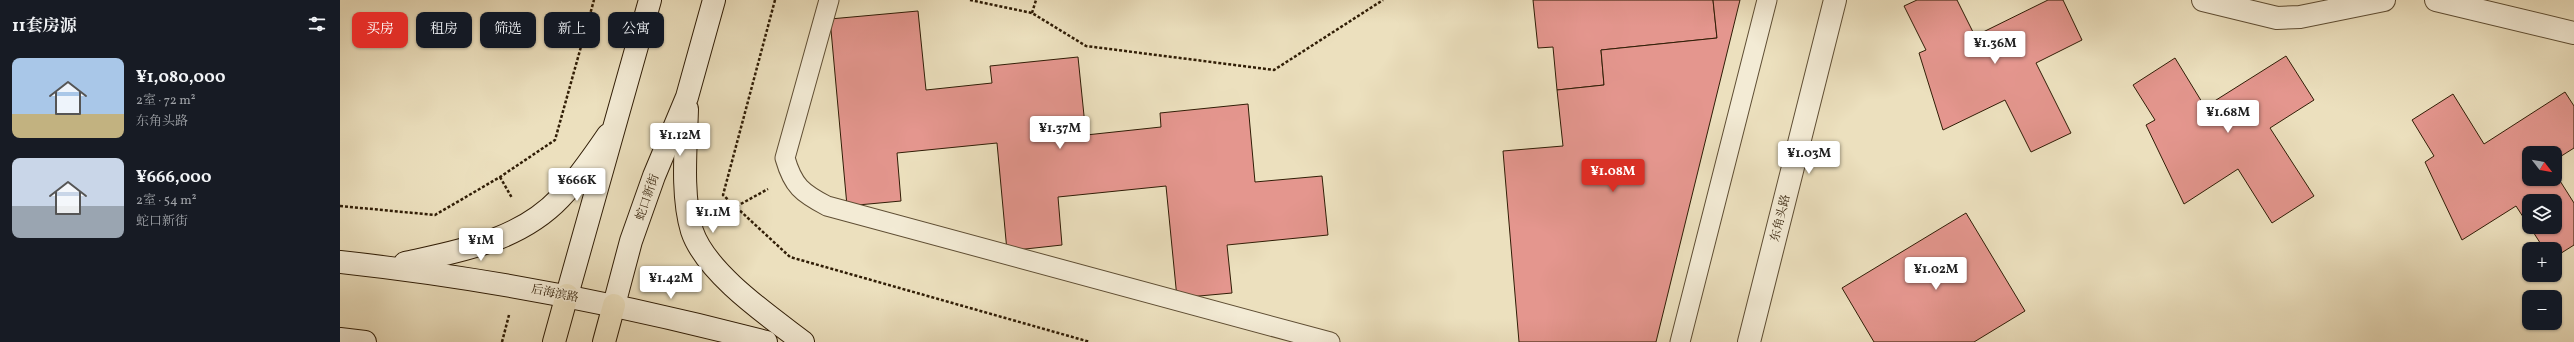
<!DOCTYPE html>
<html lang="zh">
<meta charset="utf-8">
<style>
:root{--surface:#171b24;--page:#242831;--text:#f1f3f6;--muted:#9ea1a6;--accent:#d93025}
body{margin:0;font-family:Vollkorn,"Noto Serif SC",serif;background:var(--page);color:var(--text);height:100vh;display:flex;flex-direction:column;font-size:15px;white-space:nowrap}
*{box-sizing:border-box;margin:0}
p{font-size:13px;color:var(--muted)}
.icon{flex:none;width:22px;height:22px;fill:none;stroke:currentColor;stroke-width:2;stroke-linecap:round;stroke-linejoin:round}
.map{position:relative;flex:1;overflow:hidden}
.drawer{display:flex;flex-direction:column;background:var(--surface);width:340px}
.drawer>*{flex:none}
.hud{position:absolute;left:12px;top:12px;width:380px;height:36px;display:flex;gap:8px}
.needle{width:26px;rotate:121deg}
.fabs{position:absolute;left:2182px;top:146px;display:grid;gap:8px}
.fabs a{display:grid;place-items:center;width:40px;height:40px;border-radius:8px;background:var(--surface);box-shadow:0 1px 3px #0004;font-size:20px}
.price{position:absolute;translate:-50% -34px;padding:0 9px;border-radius:4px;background:#fff;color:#222;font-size:13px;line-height:26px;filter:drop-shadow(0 1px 2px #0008)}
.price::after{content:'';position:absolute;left:50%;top:24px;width:12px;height:9px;margin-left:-6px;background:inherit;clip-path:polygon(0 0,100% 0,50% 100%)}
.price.selected{background:var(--accent);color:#fff}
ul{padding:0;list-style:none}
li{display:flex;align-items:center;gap:12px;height:100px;padding:0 12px}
li span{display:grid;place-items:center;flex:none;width:112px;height:80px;border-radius:8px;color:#555}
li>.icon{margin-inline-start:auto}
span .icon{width:48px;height:48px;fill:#fffc;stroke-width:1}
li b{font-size:17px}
h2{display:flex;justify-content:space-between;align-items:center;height:48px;padding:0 12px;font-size:17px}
.tag{padding:0 14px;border-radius:8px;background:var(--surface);box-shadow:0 1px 3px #0004;font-size:14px;line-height:36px}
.tag.selected{background:var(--accent);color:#fff}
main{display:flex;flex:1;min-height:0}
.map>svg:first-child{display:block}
</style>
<main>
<section class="drawer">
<h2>11套房源<svg class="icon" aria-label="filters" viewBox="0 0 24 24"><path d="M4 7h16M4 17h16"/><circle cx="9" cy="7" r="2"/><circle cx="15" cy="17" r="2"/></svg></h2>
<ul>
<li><span style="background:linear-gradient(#a9c7e8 70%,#c2b280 0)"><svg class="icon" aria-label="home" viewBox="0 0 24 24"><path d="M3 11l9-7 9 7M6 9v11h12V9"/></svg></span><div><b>¥1,080,000</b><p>2室 · 72 m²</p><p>东角头路</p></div></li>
<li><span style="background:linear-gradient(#c9d6e8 60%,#9aa5b1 0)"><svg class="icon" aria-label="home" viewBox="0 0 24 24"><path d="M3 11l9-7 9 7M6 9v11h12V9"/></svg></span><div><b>¥666,000</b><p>2室 · 54 m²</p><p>蛇口新街</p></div></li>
</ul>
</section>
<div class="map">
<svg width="2234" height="342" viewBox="0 0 2234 342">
<rect width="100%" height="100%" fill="#ece0be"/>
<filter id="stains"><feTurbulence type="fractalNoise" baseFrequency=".005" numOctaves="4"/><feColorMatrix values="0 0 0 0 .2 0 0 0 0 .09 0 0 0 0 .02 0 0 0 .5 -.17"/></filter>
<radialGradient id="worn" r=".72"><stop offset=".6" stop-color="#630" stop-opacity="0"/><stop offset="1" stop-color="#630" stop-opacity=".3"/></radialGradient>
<!-- building -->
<g fill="#e4968e" stroke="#301d06">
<path d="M1193,0H1373L1377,38L1261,50L1264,85L1217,90L1213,47L1198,48Z"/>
<path d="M1373,0H1400L1316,342H1179L1163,151L1223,146L1217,90L1264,85L1261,50L1377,38Z"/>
<path d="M1577,0H1617L1635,36L1708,0H1723L1742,40L1696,63L1731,133L1691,152L1665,100L1603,130L1579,53L1586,50L1564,6Z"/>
<path d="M578,11L586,90L652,83L650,66L738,57L746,135L821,127L820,113L908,104L915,182L982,176L988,235L887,245L892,293L837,298L826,186L718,197L722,245L667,251L657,143L557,153L561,201L507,206L490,19Z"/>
<path d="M1946,56L1974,100L1930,128L1974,196L1932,223L1898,169L1844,204L1806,125L1815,120L1793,85L1835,58L1865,107Z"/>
<path d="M2225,92L2234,106V148L2215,160V153H2189V179H2215V173L2234,203V245L2215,257V249H2204L2190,227H2215V201H2189V226L2176,206L2122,240L2085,162L2094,156L2072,120L2113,94L2144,144Z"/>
<path d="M1626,213L1685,311L1634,342H1534L1502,288Z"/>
</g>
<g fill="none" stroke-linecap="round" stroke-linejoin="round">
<defs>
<g id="service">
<path d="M489,0L445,158C453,186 462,193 487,206L990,342"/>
<path d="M1340,342L1427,0"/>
</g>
<g id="minor">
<path d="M1863,0L1937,18L1960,17L2044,0"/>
<path d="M2096,0L2234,33"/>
</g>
<path id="tertiary" d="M1409,342L1495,0"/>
<g id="secondary">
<path d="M347,109C346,146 341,195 352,231C366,273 429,316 463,342"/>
<path d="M0,262C147,278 283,304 426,342"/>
<path d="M65,263C120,251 179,241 220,198C238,179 253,157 268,135"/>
<path d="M227,295L310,0"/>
<path d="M274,305L291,241L314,176L347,97L374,0"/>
<path d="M0,339L25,342"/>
</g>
<g id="primary">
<path d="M214,342L227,295"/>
<path d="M264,342L274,305"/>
</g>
</defs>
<!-- service casing -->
<use href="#service" stroke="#5f4e34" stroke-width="21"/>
<!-- minor casing -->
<use href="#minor" stroke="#5f4e34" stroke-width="24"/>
<!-- tertiary casing -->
<use href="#tertiary" stroke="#5f4e34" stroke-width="24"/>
<!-- secondary casing -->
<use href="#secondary" stroke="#301d06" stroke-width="24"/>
<!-- primary casing -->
<use href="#primary" stroke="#301d06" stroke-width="24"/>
<!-- path -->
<g stroke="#301d06" stroke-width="2.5" stroke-dasharray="3 2" stroke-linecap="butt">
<path d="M435,0L383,195L450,257L750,342"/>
<path d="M630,0L692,13L746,46L934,70L1043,0"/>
<path d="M692,13L696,0"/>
<path d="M160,177L172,198"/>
<path d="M0,206L95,215L160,177L215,140L254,0"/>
<path d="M379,216L428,189"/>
<path d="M333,288L338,267"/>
<path d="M162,342L169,315"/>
</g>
<!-- service -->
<use href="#service" stroke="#f3ebd5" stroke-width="19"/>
<!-- minor -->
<use href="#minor" stroke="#f3ebd5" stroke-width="22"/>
<!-- tertiary -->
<use href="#tertiary" stroke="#f3ebd5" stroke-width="22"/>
<!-- secondary -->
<use href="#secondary" stroke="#f3ebd5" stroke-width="22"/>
<!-- primary -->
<use href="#primary" stroke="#ece0be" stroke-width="22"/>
</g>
<g text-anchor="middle" stroke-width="3" stroke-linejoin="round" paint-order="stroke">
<!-- street labels -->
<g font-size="12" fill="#301d06" stroke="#f3ebd5">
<text transform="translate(307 197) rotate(-71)" y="4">蛇口新街</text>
<text transform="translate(1440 218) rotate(-76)" y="4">东角头路</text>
<text transform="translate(215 293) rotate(11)" y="4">后海滨路</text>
</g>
</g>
<rect width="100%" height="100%" filter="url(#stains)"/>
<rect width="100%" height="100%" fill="url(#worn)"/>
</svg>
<div class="fabs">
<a><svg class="needle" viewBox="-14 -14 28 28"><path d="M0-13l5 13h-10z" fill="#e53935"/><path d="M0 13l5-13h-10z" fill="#9ea1a6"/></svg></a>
<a><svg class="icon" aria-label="layers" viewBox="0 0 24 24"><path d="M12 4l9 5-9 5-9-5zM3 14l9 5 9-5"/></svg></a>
<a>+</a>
<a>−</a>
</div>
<b class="price" style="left:1655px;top:65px">¥1.36M</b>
<b class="price" style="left:1888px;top:134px">¥1.68M</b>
<b class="price" style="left:720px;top:150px">¥1.37M</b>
<b class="price" style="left:340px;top:157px">¥1.12M</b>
<b class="price" style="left:1469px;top:175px">¥1.03M</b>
<b class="price selected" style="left:1273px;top:193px">¥1.08M</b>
<b class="price" style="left:237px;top:202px">¥666K</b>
<b class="price" style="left:373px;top:234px">¥1.1M</b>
<b class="price" style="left:141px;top:262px">¥1M</b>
<b class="price" style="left:1596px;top:291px">¥1.02M</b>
<b class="price" style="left:331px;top:300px">¥1.42M</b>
<div class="hud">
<a class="tag selected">买房</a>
<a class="tag">租房</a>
<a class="tag">筛选</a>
<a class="tag">新上</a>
<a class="tag">公寓</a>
</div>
</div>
</main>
